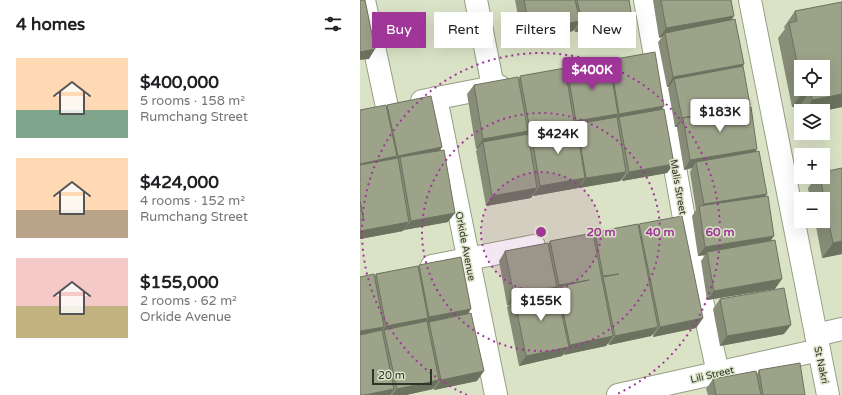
<!DOCTYPE html>
<meta charset="utf-8">
<style>
:root{--surface:#fff;--page:#f6f6f6;--text:#202124;--muted:#757577;--accent:#9f3698}
body{margin:0;font-family:"Varela Round",sans-serif;background:var(--page);color:var(--text);height:100vh;display:flex;flex-direction:column;font-size:15px;white-space:nowrap}
*{box-sizing:border-box;margin:0}
p{font-size:13px;color:var(--muted)}
.icon{flex:none;width:22px;height:22px;fill:none;stroke:currentColor;stroke-width:2;stroke-linecap:round;stroke-linejoin:round}
.map{position:relative;flex:1;overflow:hidden}
.panel{display:flex;flex-direction:column;background:var(--surface);width:360px}
.panel>*{flex:none}
.banner{position:absolute;left:12px;top:12px;width:380px;height:36px;display:flex;gap:8px}
.controls{position:absolute;left:434px;top:60px;display:grid;gap:8px}
.controls a{display:grid;place-items:center;width:36px;height:36px;border-radius:0px;background:var(--surface);box-shadow:0 4px 16px #0002;font-size:20px}
.scale{position:absolute;left:12px;bottom:10px;width:60px;box-sizing:border-box;padding-left:4px;border:2px solid #303328;border-top:0;font-size:11px;line-height:14px;white-space:nowrap;color:#303328;-webkit-text-stroke:3px #dbe3c7;paint-order:stroke}
.price{position:absolute;translate:-50% -34px;padding:0 9px;border-radius:4px;background:#fff;color:#222;font-size:13px;line-height:26px;filter:drop-shadow(0 1px 2px #0008)}
.price::after{content:'';position:absolute;left:50%;top:24px;width:12px;height:9px;margin-left:-6px;background:inherit;clip-path:polygon(0 0,100% 0,50% 100%)}
.price.selected{background:var(--accent);color:#fff}
ul{padding:0;list-style:none}
li{display:flex;align-items:center;gap:12px;height:100px;padding:0 16px}
li span{display:grid;place-items:center;flex:none;width:112px;height:80px;border-radius:0px;color:#555}
li>.icon{margin-inline-start:auto}
span .icon{width:48px;height:48px;fill:#fffc;stroke-width:1}
li b{font-size:17px}
h2{display:flex;justify-content:space-between;align-items:center;height:48px;padding:0 16px;font-size:17px}
.pill{padding:0 14px;border-radius:0px;background:var(--surface);box-shadow:0 4px 16px #0002;font-size:14px;line-height:36px}
.pill.selected{background:var(--accent);color:#fff}
main{display:flex;flex:1;min-height:0}
.map>svg:first-child{display:block}
</style>
<main>
<section class="panel">
<h2>4 homes<svg class="icon" aria-label="filters" viewBox="0 0 24 24"><path d="M4 7h16M4 17h16"/><circle cx="9" cy="7" r="2"/><circle cx="15" cy="17" r="2"/></svg></h2>
<ul>
<li><span style="background:linear-gradient(#ffd9b3 65%,#7fa58c 0)"><svg class="icon" aria-label="home" viewBox="0 0 24 24"><path d="M3 11l9-7 9 7M6 9v11h12V9"/></svg></span><div><b>$400,000</b><p>5 rooms · 158 m²</p><p>Rumchang Street</p></div></li>
<li><span style="background:linear-gradient(#ffd9b3 65%,#b9a48a 0)"><svg class="icon" aria-label="home" viewBox="0 0 24 24"><path d="M3 11l9-7 9 7M6 9v11h12V9"/></svg></span><div><b>$424,000</b><p>4 rooms · 152 m²</p><p>Rumchang Street</p></div></li>
<li><span style="background:linear-gradient(#f6c9c9 60%,#c2b280 0)"><svg class="icon" aria-label="home" viewBox="0 0 24 24"><path d="M3 11l9-7 9 7M6 9v11h12V9"/></svg></span><div><b>$155,000</b><p>2 rooms · 62 m²</p><p>Orkide Avenue</p></div></li>
</ul>
</section>
<div class="map">
<svg width="482" height="395" viewBox="0 0 482 395">
<rect width="100%" height="100%" fill="#dbe3c7"/>
<g fill="none" stroke-linecap="round" stroke-linejoin="round">
<defs>
<g id="minor">
<path d="M4,0L27,107"/>
<path d="M116,0L133,87"/>
<path d="M285,0L324,218L358,373"/>
<path d="M390,0L468,395"/>
<path d="M76,98L136,395"/>
<path d="M62,101L139,86"/>
<path d="M72,266L174,246"/>
<path d="M456,335L482,329"/>
<path d="M258,395L446,353"/>
</g>
</defs>
<!-- minor casing -->
<use href="#minor" stroke="#979e84" stroke-width="24"/>
<!-- minor -->
<use href="#minor" stroke="#fff" stroke-width="22"/>
</g>
<!-- wall -->
<g fill="#868c76" fill-rule="evenodd">
<path d="M155,0H269L271,12L264,22L215,32L214,29L213,31L163,41Z"/>
<path d="M293,0H371V20L384,64L383,66L388,108L395,152L405,196L411,241L415,289L347,300L341,261L345,255L338,256L332,216L336,210L330,172L332,168L324,170L317,128V127H315L308,88L309,87H307L298,42L302,37L299,38Z"/>
<path d="M482,2V107L463,111H441V112L440,106L432,107L418,38L425,29L424,27L435,11ZM441,67L463,89H441Z"/>
<path d="M250,60L302,110L314,164L307,173L262,181V179L260,181L219,188V187L218,188L173,196V194L171,198L126,206L116,151L118,148L116,149L107,94L114,85L159,78L160,76L205,70L207,68L249,62Z"/>
<path d="M27,105L82,147L80,150L88,222L44,230V229L43,231L0,239V110L26,107Z"/>
<path d="M482,168V254L462,258L455,221H463V199H450L448,188L456,177H463Z"/>
<path d="M279,224L343,318L336,328L293,337V334L291,336L249,345L248,343L246,346L204,354L202,356L159,366L147,307L149,305H147L139,261L145,251L188,244L190,241L233,235L235,232L278,226Z"/>
<path d="M59,265L108,313L117,381L74,390V388L73,389L46,395H0L14,276L16,274L58,267Z"/>
<path d="M360,299L424,334L360,346L353,309Z"/>
<path d="M399,370L445,395H348L346,389L353,379L397,374Z"/>
</g>
<!-- shaded-wall -->
<g fill="#6d7260">
<path d="M271,12L264,22L215,32L222,22Z"/>
<path d="M374,16L367,26L305,33L302,37L299,38L306,28Z"/>
<path d="M220,21L213,31L163,41L170,31Z"/>
<path d="M15,49L9,59L0,60V52Z"/>
<path d="M384,64L377,73L314,79L309,87H307L313,77Z"/>
<path d="M450,90L440,106L432,107L443,92Z"/>
<path d="M482,94V107L463,111H445L452,100Z"/>
<path d="M390,105L384,114L323,118L317,127H315L322,118Z"/>
<path d="M304,106L298,116L259,117L255,123L252,124L259,114Z"/>
<path d="M258,114L251,124H217L213,130L210,131L216,121Z"/>
<path d="M214,122L208,132H171L166,139L163,140L170,130Z"/>
<path d="M168,131L161,141L123,142L118,148L116,149L123,139Z"/>
<path d="M82,147L76,157H40L34,165L31,166L38,156Z"/>
<path d="M397,149L391,159L336,162L332,168L324,170L330,160Z"/>
<path d="M37,156L30,166L0,172V164Z"/>
<path d="M314,164L307,173L262,181L269,172Z"/>
<path d="M266,172L260,181L219,188L226,178Z"/>
<path d="M225,178L218,188L173,196L180,186Z"/>
<path d="M177,188L171,198L126,206L132,196Z"/>
<path d="M407,194L400,203L339,210L344,204Z"/>
<path d="M95,213L88,222L44,230L51,221Z"/>
<path d="M49,222L43,231L0,239V231Z"/>
<path d="M414,236L407,246L347,252L345,255L338,256L345,247Z"/>
<path d="M482,241V254L462,258L473,243Z"/>
<path d="M422,279L415,289L347,300L354,291Z"/>
<path d="M229,280L198,287L192,295L199,285Z"/>
<path d="M197,287L190,296L154,297L149,305H147L154,295Z"/>
<path d="M111,309L105,319L69,322L66,326L63,327L69,317Z"/>
<path d="M68,318L61,327L24,330L21,335L19,336L26,326Z"/>
<path d="M343,318L336,328L293,337L300,327Z"/>
<path d="M431,325L424,334L360,346L367,336Z"/>
<path d="M24,327L18,336L0,339V331Z"/>
<path d="M298,327L291,336L249,345L255,336Z"/>
<path d="M253,336L246,346L204,355L210,345Z"/>
<path d="M209,347L202,356L159,366L166,356Z"/>
<path d="M124,371L117,381L74,390L81,380Z"/>
<path d="M79,380L73,389L46,395H32L37,389Z"/>
<path d="M34,389L30,395H5Z"/>
</g>
<!-- building -->
<g fill="#9ca389" stroke="#6d7260">
<path d="M0,0H5L15,49L0,52Z"/>
<path d="M164,0H215L220,21L170,31Z"/>
<path d="M217,0H269L271,12L222,22Z"/>
<path d="M301,0H371L374,16L306,28Z"/>
<path d="M482,2V94L452,100L450,90L443,92L442,89H463V67H441V82L429,23L437,21L435,11Z"/>
<path d="M375,19L384,64L313,77L305,33Z"/>
<path d="M295,52L304,106L259,114L250,60Z"/>
<path d="M249,61L258,114L216,121L207,68Z"/>
<path d="M383,66L390,105L322,118L314,79Z"/>
<path d="M205,68L214,122L170,130L160,76Z"/>
<path d="M158,77L168,131L123,139L114,85Z"/>
<path d="M71,96L82,147L38,156L27,105Z"/>
<path d="M26,105L37,156L0,164V110Z"/>
<path d="M391,107L397,149L330,160L323,118Z"/>
<path d="M304,109L314,164L269,172L259,117Z"/>
<path d="M257,117L266,172L226,178L217,124Z"/>
<path d="M216,124L225,178L180,186L171,132Z"/>
<path d="M168,134L177,188L132,196L123,142Z"/>
<path d="M84,150L95,213L51,221L40,157Z"/>
<path d="M399,151L407,194L344,204L336,162Z"/>
<path d="M38,158L49,222L0,231V203L4,221L0,200V165Z"/>
<path d="M482,168V241L473,243L460,177H463V172Z"/>
<path d="M408,196L414,236L345,247L339,206Z"/>
<path d="M322,216L343,318L300,327L279,224Z"/>
<path d="M278,224L298,327L255,336L243,277L259,274L243,276L235,232Z"/>
<path d="M233,233L253,336L210,345L198,287L229,280L199,285L190,241Z"/>
<path d="M415,240L422,279L354,291L347,252Z"/>
<path d="M188,243L197,287L154,295L145,251Z"/>
<path d="M101,257L111,309L69,317L59,265Z"/>
<path d="M58,266L68,318L26,326L16,274Z"/>
<path d="M14,274L24,327L0,331V277Z"/>
<path d="M196,288L209,347L166,356L154,297Z"/>
<path d="M424,288L431,325L367,336L360,299Z"/>
<path d="M111,313L124,371L81,380L69,322Z"/>
<path d="M67,321L79,380L37,389L24,330Z"/>
<path d="M22,330L34,389L5,395H0V335Z"/>
<path d="M440,363L445,395H403L399,370Z"/>
<path d="M396,371L401,395H356L353,379Z"/>
</g>
<!-- distance rings -->
<circle cx="181" cy="232" r="60" fill="#9f3698" fill-opacity=".12"/>
<g fill="none" stroke="#9f3698" stroke-width="2" stroke-dasharray="2 4">
<circle cx="181" cy="232" r="60"/>
<circle cx="181" cy="232" r="119"/>
<path d="M107 395A179 179 0 1 1 255 395"/>
</g>
<g text-anchor="middle" stroke-width="3" stroke-linejoin="round" paint-order="stroke">
<!-- street labels -->
<g font-size="10" fill="#303328" stroke="#dbe3c7">
<text transform="translate(319 187) rotate(80)" y="4">Malis Street</text>
<text transform="translate(106 246) rotate(79)" y="4">Orkide Avenue</text>
<text transform="translate(462 365) rotate(78)" y="4">St Nakri</text>
<text transform="translate(352 374) rotate(-13)" y="4">Lili Street</text>
</g>
</g>
<circle cx="181" cy="232" r="6" fill="#9f3698" stroke="#dbe3c7" stroke-width="2"/>
<g font-size="12" text-anchor="middle" font-weight="bold" fill="#9f3698" stroke="#dbe3c7" stroke-width="3" stroke-linejoin="round" paint-order="stroke">
<text x="241" y="236">20 m</text>
<text x="300" y="236">40 m</text>
<text x="360" y="236">60 m</text>
</g>
</svg>
<div class="controls">
<a><svg class="icon" aria-label="locate" viewBox="0 0 24 24"><circle cx="12" cy="12" r="6"/><path d="M12 2v4M12 18v4M2 12h4M18 12h4"/></svg></a>
<a><svg class="icon" aria-label="layers" viewBox="0 0 24 24"><path d="M12 4l9 5-9 5-9-5zM3 14l9 5 9-5"/></svg></a>
<a>+</a>
<a>−</a>
</div>
<div class="scale">20 m</div>
<b class="price selected" style="left:232px;top:91px">$400K</b>
<b class="price" style="left:360px;top:133px">$183K</b>
<b class="price" style="left:198px;top:155px">$424K</b>
<b class="price" style="left:181px;top:322px">$155K</b>
<div class="banner">
<a class="pill selected">Buy</a>
<a class="pill">Rent</a>
<a class="pill">Filters</a>
<a class="pill">New</a>
</div>
</div>
</main>
